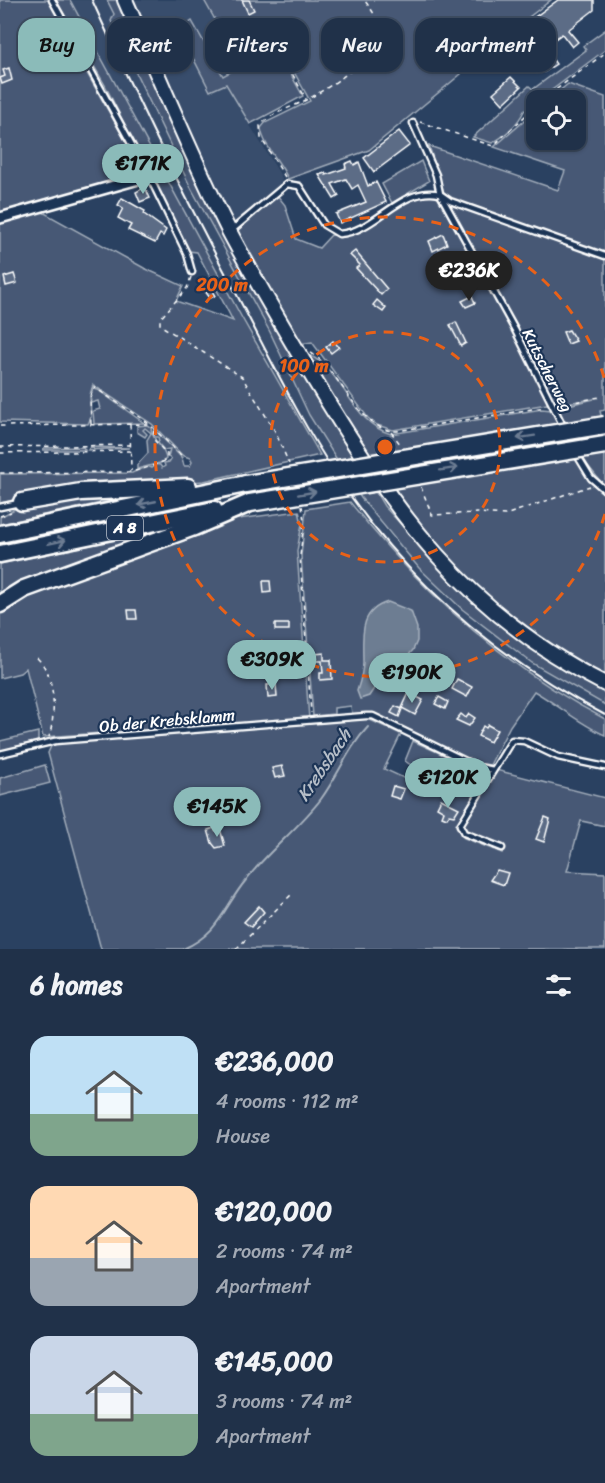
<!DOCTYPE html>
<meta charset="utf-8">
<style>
:root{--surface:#203149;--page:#283950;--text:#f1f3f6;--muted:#a2a9b4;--line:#3d4c61;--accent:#8bbbb9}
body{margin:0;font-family:Sriracha,sans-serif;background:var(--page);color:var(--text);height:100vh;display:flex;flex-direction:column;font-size:22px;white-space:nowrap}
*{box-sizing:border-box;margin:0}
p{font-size:20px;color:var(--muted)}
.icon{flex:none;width:33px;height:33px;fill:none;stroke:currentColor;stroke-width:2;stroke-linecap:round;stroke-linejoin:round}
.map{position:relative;height:949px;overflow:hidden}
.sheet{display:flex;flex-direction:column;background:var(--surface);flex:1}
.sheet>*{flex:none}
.banner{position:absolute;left:18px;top:18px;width:570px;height:54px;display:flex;gap:12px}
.tools{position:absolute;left:526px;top:90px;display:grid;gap:12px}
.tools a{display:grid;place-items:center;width:60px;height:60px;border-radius:12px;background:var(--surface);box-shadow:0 2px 4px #0004,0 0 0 2px var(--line);font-size:30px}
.price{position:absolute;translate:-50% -51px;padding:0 14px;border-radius:21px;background:var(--accent);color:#111;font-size:20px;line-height:39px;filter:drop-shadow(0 2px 3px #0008)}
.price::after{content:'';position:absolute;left:50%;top:36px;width:18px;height:14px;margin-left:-9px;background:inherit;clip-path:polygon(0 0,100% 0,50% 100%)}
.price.selected{background:#222;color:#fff}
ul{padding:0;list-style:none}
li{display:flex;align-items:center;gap:18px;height:150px;padding:0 30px}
li span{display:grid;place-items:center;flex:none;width:168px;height:120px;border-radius:18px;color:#555}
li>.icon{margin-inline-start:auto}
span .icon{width:72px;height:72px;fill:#fffc;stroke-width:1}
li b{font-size:26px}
h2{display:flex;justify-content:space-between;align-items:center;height:72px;padding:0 30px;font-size:26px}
.tag{padding:0 21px;border-radius:18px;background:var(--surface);box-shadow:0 2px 4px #0004,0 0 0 2px var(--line);font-size:21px;line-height:54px}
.tag.selected{background:var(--accent);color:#111}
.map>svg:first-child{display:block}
</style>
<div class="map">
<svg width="605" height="949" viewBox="0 0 605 949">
<rect width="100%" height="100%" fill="#2a4161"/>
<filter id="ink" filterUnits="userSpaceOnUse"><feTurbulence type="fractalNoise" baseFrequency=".0167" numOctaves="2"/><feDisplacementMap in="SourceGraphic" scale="12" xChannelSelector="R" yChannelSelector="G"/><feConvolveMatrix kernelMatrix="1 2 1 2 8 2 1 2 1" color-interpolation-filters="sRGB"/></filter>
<g filter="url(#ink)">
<!-- built -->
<g fill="#394e6c">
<path d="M70,0H107L114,14L111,21L190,186L270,333L290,376L384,529L462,609L532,663L605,705V719L537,680L462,623L406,569L351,502L320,455L242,318Z"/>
<path d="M130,0H204L241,67L223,76L192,21L179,30L210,91L225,84L282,178L279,185L237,222L232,223L198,155Z"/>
</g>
<!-- green -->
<g fill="#465975" stroke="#a2acba" stroke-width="1.5">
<path d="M0,0H49L75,52L145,176L0,216Z"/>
<path d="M56,0H70L242,318L320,455L204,481L40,494L0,503V474L132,473L147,466L152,468L154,464L160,465L162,468L165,466L164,463L169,462L171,459L168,457L170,449L164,450L157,442L159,441L158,437H154V429L182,458L184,466H190L192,462L190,458L182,455L152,424L93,385L90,395L93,389L98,390L144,423L94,424L93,411L100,409L98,401L91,403L90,395L91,417L88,424L0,422V222L41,211L144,268L183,286L176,301L233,321L197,252L188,251L105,85Z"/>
<path d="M107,0H118L329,414L384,506L467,595L605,690V705L532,663L462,609L419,568L361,498L309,415L270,332L190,186L111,21L114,14Z"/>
<path d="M204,0H551L460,70L461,74L369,150L288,179C281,162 263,146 261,128L265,123L310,101L274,36L270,38L303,96L250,124L226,84L210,91L179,30L192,21L223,76L241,66Z"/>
<path d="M605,30V50L524,111C518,124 504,137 492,143L473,137L529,86L533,89L586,50L583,46Z"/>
<path d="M568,84L605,97V410L600,411L605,432V487L585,462L558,411L560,407L594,399L566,403L553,401L447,202L429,146L558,190L565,171L494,147L537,110V140H576V100H548Z"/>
<path d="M421,161L429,181L392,203L382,184Z"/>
<path d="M277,195L285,205L296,239L319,248L331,235C369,240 405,184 438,198L519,341L548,400L547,404L393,430L377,425L368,418L312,342L299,344L236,232Z"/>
<path d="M311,356C345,374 352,423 391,434L542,409L552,410L580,465L605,492V679C551,650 496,614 454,569C395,507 353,431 308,359Z"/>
<path d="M147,425L151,428C152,442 165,447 166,459L160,463L137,469V465L148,453L147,440L151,433L145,428L143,430L147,434L145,437L137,432V426Z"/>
<path d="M83,447L85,450H43L44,448Z"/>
<path d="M90,447L130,448L88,450Z"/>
<path d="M144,494L0,524V517L22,505Z"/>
<path d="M350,502C421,592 503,666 605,719V735C580,724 558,705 534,691L510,726L490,765L476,763L372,714H352L351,706L334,708V714L313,716L301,556L306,509Z"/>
<path d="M299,511L302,524L297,551L309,719L43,737L26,668L20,673L0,678V609L8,602L223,521Z"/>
<path d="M106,519L107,524L0,546V542Z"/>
<path d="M167,529L0,600V564Z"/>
<path d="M368,719L401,734L384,769L410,781L416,778L418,770L405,761L413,741L486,774L456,826L464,838L502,853L504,847L465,830L462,825L496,770L605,798V826L581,821L567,871L605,873V949H101L48,753L52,744Z"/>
<path d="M38,732V741L0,751V741Z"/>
<path d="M45,765L50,783L0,796V778Z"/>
</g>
<!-- water -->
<path fill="#6d7d92" stroke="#a7b1be" stroke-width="1.5" d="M388,602L411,611L417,628V641L413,650L407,657L390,665L369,696L360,699L357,691C360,682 363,672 363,662C363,637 358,611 388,602Z"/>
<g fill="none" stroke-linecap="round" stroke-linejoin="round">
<!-- stream -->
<path stroke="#a7b1be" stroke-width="2" d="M183,949C220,933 223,908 246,880C268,851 299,828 321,799C338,776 348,748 368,727"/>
</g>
<!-- building -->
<g fill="#5b6c86" stroke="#fff" stroke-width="1.5">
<path d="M242,0H249L254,10L248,13Z"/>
<path d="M558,0H594V10L568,30L578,42L572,47L562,34L544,47L556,64L544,72L531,55L519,65L506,49L481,68L476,60Z"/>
<path d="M9,68L12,80L2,84L0,78L5,76L3,70Z"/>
<path d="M511,77L521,87L503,104L493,93Z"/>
<path d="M399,131L410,145L374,172L364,158Z"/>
<path d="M352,161L354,165L359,162L368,186L376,182L386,202L340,223L336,214L366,202L358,185L352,189L346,179L332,184L339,196L334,199L319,175L325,173L326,175L346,168L345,164Z"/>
<path d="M145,187L150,198L140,202L136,192Z"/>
<path d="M122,198L145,211L144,214L166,230L163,236L160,234L155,243L128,230L131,225L118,218L123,208L118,205Z"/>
<path d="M443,234L447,244L433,251L429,241Z"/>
<path d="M355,251L387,289L381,295L356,268L360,265L350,255Z"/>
<path d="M488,252L492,260L484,264L480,256Z"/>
<path d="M14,274L17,283L6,286L4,277Z"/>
<path d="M206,281L215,296L210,298L200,284Z"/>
<path d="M472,296L475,303L466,307L462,301Z"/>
<path d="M377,300L386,308L383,312L373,305Z"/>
<path d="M456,322L466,343L461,346L450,325Z"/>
<path d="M569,330L576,341L568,344L563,332Z"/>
<path d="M333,341L339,347L331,353L326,347Z"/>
<path d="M263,581H270L271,592L264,593Z"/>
<path d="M128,610H136L137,619H129Z"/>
<rect x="275" y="624" width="14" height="6"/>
<path d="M324,653V660H331L332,679L320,680V673H323L322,661H316L315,654Z"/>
<path d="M457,679L472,687L467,697L452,689Z"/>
<path d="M276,684L277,697L268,698L267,685Z"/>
<path d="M409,693L423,700L415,715L402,708Z"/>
<path d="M439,697L448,702L445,709L435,704Z"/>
<path d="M395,706L402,709L399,717L391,713Z"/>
<path d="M461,714L466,718L469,714L475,718L469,726L456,720Z"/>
<path d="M488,725L497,730L490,742L478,736L483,726L486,728Z"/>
<path d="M282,766L285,776L275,778L272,768Z"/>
<path d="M393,786L404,789L400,799L390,796Z"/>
<path d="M441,799L459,808L454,816L449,815L447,818L442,816L444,811L437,807Z"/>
<path d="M545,817L550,819L544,842L536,839Z"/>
<path d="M214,828L215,831L220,829L225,846L216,848L212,843L208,830Z"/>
<path d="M497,870L508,873L504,885L490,880Z"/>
<path d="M259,906L264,912L251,927L244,922Z"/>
</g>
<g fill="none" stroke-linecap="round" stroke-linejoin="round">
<defs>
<g id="service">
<path d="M52,0L149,176L187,254L192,272"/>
<path d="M413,123L436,175L440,194L450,201L605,256"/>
<path d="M232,230L287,184L299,186L324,225L339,234C376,232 401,185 440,194L515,330L564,428"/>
<path d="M577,455L591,478L605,490"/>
<path d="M0,507L19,503"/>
<path d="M0,754L55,741L366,716H373L478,767L493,770"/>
<path d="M502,848L464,833L460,825L512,740L524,741L558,757L605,767"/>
</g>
<path id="minor" d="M0,218L149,176"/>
<path id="secondary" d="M125,0C159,77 191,156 229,231C256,282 286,332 315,381C394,511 464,613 605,684"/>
<g id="motorway">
<path d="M22,502L81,492L188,487"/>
<path d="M0,534L246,484"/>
<path d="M0,554L214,510"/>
<path d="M0,604L24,589L194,527L250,503"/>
</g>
</defs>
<!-- service casing -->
<use href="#service" stroke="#fff" stroke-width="9"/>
<!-- minor casing -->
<use href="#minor" stroke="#fff" stroke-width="14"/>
<!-- secondary casing -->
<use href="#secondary" stroke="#fff" stroke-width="18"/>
<!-- motorway casing -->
<use href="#motorway" stroke="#fff" stroke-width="21"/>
<!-- path -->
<g stroke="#fff" stroke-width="1.5" stroke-dasharray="4.5 4.5" stroke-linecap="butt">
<path d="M271,35L306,99"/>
<path d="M542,100L605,53"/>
<path d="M420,122L493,146L537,105"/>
<path d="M285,177L261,138L260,126C270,113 291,108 304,101C324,91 373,60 378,38C382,23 373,11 364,0"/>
<path d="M191,277L187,288L160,319V325L242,377L275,431L289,464"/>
<path d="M311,353C341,371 360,433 397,431L545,407"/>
<path d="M559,405L600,397"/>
<path d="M91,424L90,398L94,387L148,423"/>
<path d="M130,424L131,471"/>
<path d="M0,426L149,424L184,458"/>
<path d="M391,432L401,445"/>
<path d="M0,447L131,445"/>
<path d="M0,453L131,451"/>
<path d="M0,473L131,472C139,470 162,464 167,459V454L155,441L153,427"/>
<path d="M421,487L432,515L478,513L505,515L590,486"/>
<path d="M302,506L304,521L300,556L311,713"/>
<path d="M0,516L11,512"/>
<path d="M37,658C56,675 56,714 49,737"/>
<path d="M236,949L292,894"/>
</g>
<!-- service -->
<use href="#service" stroke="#1d3557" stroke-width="4.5"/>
<!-- minor -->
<use href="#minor" stroke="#1d3557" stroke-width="9"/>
<!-- secondary -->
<use href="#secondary" stroke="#1d3557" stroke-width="14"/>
<!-- motorway -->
<use href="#motorway" stroke="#1d3557" stroke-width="16"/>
<!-- rail -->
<path stroke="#fff" stroke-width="2" d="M92,0C137,101 186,200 238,297C270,358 299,419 337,476C404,579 497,658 605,715"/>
<defs>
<g id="motorway-bridge">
<path d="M246,484L605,425"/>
<path d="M250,503L605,445"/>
</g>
</defs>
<!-- motorway-bridge casing -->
<use href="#motorway-bridge" stroke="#fff" stroke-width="21" stroke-linecap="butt"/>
<!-- motorway-bridge -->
<use href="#motorway-bridge" stroke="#1d3557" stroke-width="16"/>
</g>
<!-- one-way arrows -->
<defs><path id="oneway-shaft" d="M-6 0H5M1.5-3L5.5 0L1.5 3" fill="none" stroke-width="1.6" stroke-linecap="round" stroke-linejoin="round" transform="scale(1.5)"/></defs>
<g stroke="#6c7c92">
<use href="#oneway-shaft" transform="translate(526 437) rotate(171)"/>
<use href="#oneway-shaft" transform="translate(449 469) rotate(-9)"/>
<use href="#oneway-shaft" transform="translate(307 493) rotate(-10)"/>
<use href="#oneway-shaft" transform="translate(147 503) rotate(169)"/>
<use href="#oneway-shaft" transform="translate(57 542) rotate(-12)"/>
</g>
</g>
<!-- distance rings -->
<g fill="none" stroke="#e96118" stroke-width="3" stroke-dasharray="10 8">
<circle cx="385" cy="447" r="115"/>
<path d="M605 514A230 230 0 1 1 605 380"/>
</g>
<g text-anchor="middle" stroke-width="4.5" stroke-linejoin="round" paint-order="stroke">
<!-- shield labels -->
<rect fill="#1d3557" stroke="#bbc2cd" stroke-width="1.5" x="107" y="516" width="36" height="24" rx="4.5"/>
<g font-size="15" font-weight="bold" fill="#fff">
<text x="125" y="533">A 8</text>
</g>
<!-- street labels -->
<g font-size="16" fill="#fff" stroke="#1d3557">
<text transform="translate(548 370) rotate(63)" y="6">Kutscherweg</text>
<text transform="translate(167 720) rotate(-5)" y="6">Ob der Krebsklamm</text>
</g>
<!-- water labels -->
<g font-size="18" font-style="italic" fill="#b6bec8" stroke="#1d3557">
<text transform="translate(324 765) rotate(-56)" y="6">Krebsbach</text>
</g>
</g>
<circle cx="385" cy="447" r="9" fill="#e96118" stroke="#1d3557" stroke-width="3"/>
<g font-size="18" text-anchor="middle" font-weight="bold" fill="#e96118" stroke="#1d3557" stroke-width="4.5" stroke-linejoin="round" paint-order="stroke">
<text x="222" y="291">200 m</text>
<text x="304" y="372">100 m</text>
</g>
</svg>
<div class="tools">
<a><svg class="icon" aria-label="locate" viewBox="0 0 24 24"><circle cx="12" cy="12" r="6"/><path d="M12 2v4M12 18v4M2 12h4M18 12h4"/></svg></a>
</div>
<b class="price" style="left:143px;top:195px">€171K</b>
<b class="price selected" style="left:469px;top:302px">€236K</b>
<b class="price" style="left:272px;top:691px">€309K</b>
<b class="price" style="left:412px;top:704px">€190K</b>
<b class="price" style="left:448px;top:809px">€120K</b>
<b class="price" style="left:217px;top:838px">€145K</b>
<div class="banner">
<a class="tag selected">Buy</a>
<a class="tag">Rent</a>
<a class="tag">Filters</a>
<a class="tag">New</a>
<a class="tag">Apartment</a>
</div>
</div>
<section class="sheet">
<h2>6 homes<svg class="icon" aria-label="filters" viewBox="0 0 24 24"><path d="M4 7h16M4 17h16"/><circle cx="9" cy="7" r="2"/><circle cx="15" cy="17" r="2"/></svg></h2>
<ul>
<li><span style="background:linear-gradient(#bfe0f5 65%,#7fa58c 0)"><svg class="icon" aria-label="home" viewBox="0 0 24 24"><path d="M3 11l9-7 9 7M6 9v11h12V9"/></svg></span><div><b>€236,000</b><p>4 rooms · 112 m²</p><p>House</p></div></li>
<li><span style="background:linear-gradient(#ffd9b3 60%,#9aa5b1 0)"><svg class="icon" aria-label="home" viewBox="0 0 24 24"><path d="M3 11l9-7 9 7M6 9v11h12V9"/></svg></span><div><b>€120,000</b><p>2 rooms · 74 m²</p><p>Apartment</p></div></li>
<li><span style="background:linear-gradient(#c9d6e8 65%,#7fa58c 0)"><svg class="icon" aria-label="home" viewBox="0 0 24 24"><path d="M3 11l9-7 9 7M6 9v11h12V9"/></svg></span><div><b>€145,000</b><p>3 rooms · 74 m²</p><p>Apartment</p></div></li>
</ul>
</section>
